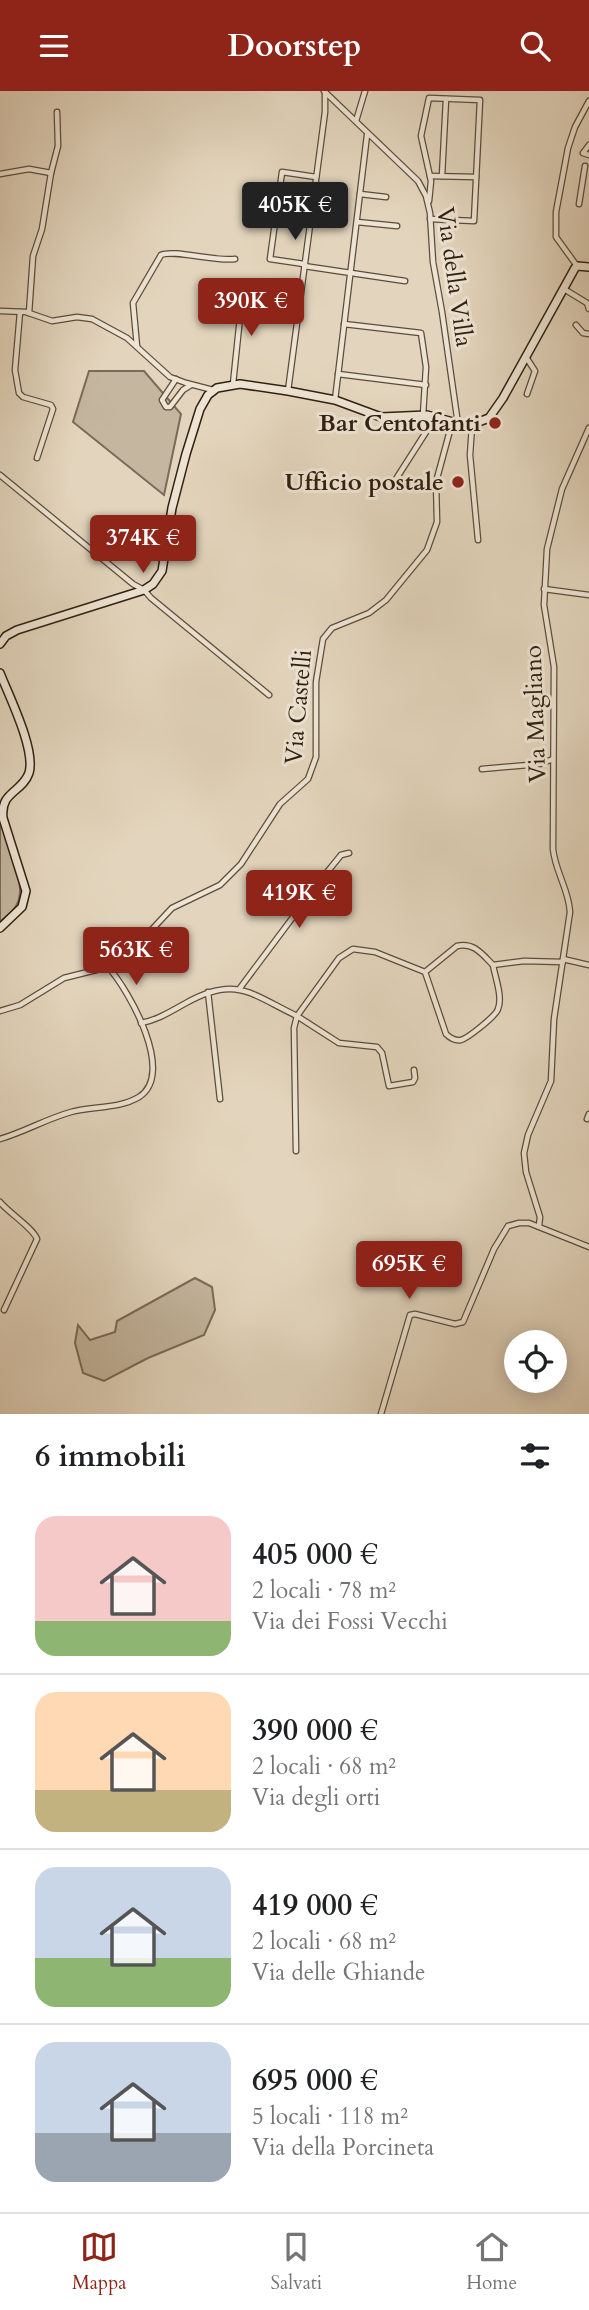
<!DOCTYPE html>
<html lang="it">
<meta charset="utf-8">
<style>
:root{--surface:#fff;--page:#f2f2f2;--text:#202124;--muted:#757577;--line:#e0e0e0;--accent:#8f2418}
body{margin:0;font-family:Cardo,serif;background:var(--page);color:var(--text);height:100vh;display:flex;flex-direction:column;font-size:26px;white-space:nowrap}
*{box-sizing:border-box;margin:0}
p{font-size:23px;color:var(--muted)}
.icon{flex:none;width:38px;height:38px;fill:none;stroke:currentColor;stroke-width:2;stroke-linecap:round;stroke-linejoin:round}
.map{position:relative;height:1323px;overflow:hidden}
.panel{display:flex;flex-direction:column;background:var(--surface);flex:1}
.panel>*{flex:none}
.tools{position:absolute;left:504px;top:1239px;display:grid;gap:14px}
.tools a{display:grid;place-items:center;width:63px;height:63px;border-radius:50%;background:var(--surface);box-shadow:0 4px 18px #0003;font-size:35px}
.price{position:absolute;translate:-50% -60px;padding:0 16px;border-radius:7px;background:var(--accent);color:#fff;font-size:23px;line-height:46px;filter:drop-shadow(0 2px 4px #0008)}
.price::after{content:'';position:absolute;left:50%;top:42px;width:21px;height:16px;margin-left:-10px;background:inherit;clip-path:polygon(0 0,100% 0,50% 100%)}
.price.selected{background:#222;color:#fff}
ul{padding:0;list-style:none}
li{display:flex;align-items:center;gap:21px;height:175px;padding:0 35px}
li+li{border-top:2px solid var(--line)}
li span{display:grid;place-items:center;flex:none;width:196px;height:140px;border-radius:21px;color:#555}
li>.icon{margin-inline-start:auto}
span .icon{width:84px;height:84px;fill:#fffc;stroke-width:1}
li b{font-size:30px}
h2{display:flex;justify-content:space-between;align-items:center;height:84px;padding:0 35px;font-size:30px}
header{display:flex;justify-content:space-between;align-items:center;height:91px;padding:0 35px;background:var(--accent);color:#fff;font-size:32px;font-weight:600}
.tabs{display:flex;justify-content:space-around;align-items:center;height:98px;border-top:2px solid var(--line);background:var(--surface);font-size:19px;color:var(--muted)}
.tabs a{display:grid;justify-items:center;gap:4px}
.tabs .selected{color:var(--accent)}
.map>svg:first-child{display:block}
</style>
<header><svg class="icon" aria-label="menu" viewBox="0 0 24 24"><path d="M4 6h16M4 12h16M4 18h16"/></svg>Doorstep<svg class="icon" aria-label="search" viewBox="0 0 24 24"><circle cx="10" cy="10" r="6"/><path d="M15 15l6 6"/></svg></header>
<div class="map">
<svg width="589" height="1323" viewBox="0 0 589 1323">
<rect width="100%" height="100%" fill="#e3d5bd"/>
<filter id="stains"><feTurbulence type="fractalNoise" baseFrequency=".00286" numOctaves="4"/><feColorMatrix values="0 0 0 0 .2 0 0 0 0 .09 0 0 0 0 .02 0 0 0 .5 -.17"/></filter>
<radialGradient id="worn" r=".72"><stop offset=".6" stop-color="#630" stop-opacity="0"/><stop offset="1" stop-color="#630" stop-opacity=".3"/></radialGradient>
<!-- green -->
<g fill="#c4b69f" stroke="#7a6b57" stroke-width="2">
<path d="M89,280H144L181,323L164,404L73,331Z"/>
<path d="M0,730C7,751 29,795 16,815C12,822 6,826 0,831Z"/>
<path d="M195,1187L212,1196L215,1219L204,1244L148,1267L104,1290L83,1282L75,1252L78,1234L90,1249L115,1241L117,1230Z"/>
</g>
<g fill="none" stroke-linecap="round" stroke-linejoin="round">
<defs>
<g id="street">
<path d="M324,0L418,90L426,105L430,122L433,171L442,221L458,333"/>
<path d="M356,30L365,0"/>
<path d="M589,64L583,62L589,54"/>
<path d="M0,83L29,78L51,82"/>
<path d="M430,85L476,86"/>
<path d="M442,85L446,8"/>
<path d="M360,103L386,106"/>
<path d="M429,110L431,90L421,45L429,7L480,9L474,130L430,128"/>
<path d="M579,113L585,75"/>
<path d="M357,131L397,135"/>
<path d="M304,173L270,168L282,81L316,86"/>
<path d="M304,175L405,190"/>
<path d="M577,175L556,146V121L568,57L575,36L589,10"/>
<path d="M564,198L587,212L589,218"/>
<path d="M0,220L26,221L52,230L77,226L92,228L127,247L170,286L186,292L213,299"/>
<path d="M20,221L15,279L19,302L23,306L51,314L53,318L37,367"/>
<path d="M29,222L33,165L42,138L51,82L58,55L57,21"/>
<path d="M344,233L421,242L426,276L423,324"/>
<path d="M576,234L583,242L589,243"/>
<path d="M137,255L133,212L161,164C173,158 215,171 235,168"/>
<path d="M526,266L535,280L527,303"/>
<path d="M338,283L426,294"/>
<path d="M176,288L162,309L166,316H170L183,299L191,294"/>
<path d="M233,293L243,198"/>
<path d="M288,300L325,21V2"/>
<path d="M335,309L367,44"/>
<path d="M472,335L470,364L478,449"/>
<path d="M0,384L133,493L144,499L151,507L269,604"/>
<path d="M396,388L435,327"/>
<path d="M544,498L589,504"/>
<path d="M482,678L540,673L553,668"/>
<path d="M563,868L589,874"/>
<path d="M425,881L446,943C450,947 454,950 461,949C468,947 496,925 498,918C503,906 495,886 493,874"/>
<path d="M240,897L320,790L341,764L349,762"/>
<path d="M208,901L220,1008"/>
<path d="M0,920L20,914L64,887L108,876L143,848L172,817L220,794L241,773L280,713L308,688L316,666V591L323,548L332,537L369,522L386,509L427,459L437,431L436,391L452,332"/>
<path d="M141,932C158,929 171,920 186,912C236,884 251,903 297,925L339,867L353,858L375,861L425,881L457,855C474,851 482,863 493,874L524,870L563,871"/>
<path d="M587,1028L589,1023"/>
<path d="M0,1048C24,1041 46,1028 71,1021C93,1015 119,1018 139,1006C176,983 129,899 108,876"/>
<path d="M296,1060L294,937L297,925L339,952L377,956L382,962L389,995L413,991L415,987L414,979"/>
<path d="M0,1111C9,1122 33,1137 37,1148L4,1219"/>
<path d="M539,1135L540,1126L526,1081L524,1062L528,1044L551,990L554,928L570,821C569,799 555,780 553,758L554,576L544,514L547,458L562,398L589,337"/>
<path d="M381,1323L410,1224L415,1223L455,1233L463,1231L494,1158L508,1135L519,1132H529L589,1156"/>
</g>
<g id="secondary">
<path d="M0,553L6,545L17,539L144,499L153,493L162,480L172,417L186,363L200,318L208,304L217,297L240,293L288,300L335,309L381,326L427,324L468,335L489,327L503,307L575,177L577,175L589,176"/>
<path d="M0,582C9,605 36,659 29,682C22,702 0,700 3,727L26,800L22,816L0,837"/>
</g>
</defs>
<!-- street casing -->
<use href="#street" stroke="#5c4d3a" stroke-width="7"/>
<!-- secondary casing -->
<use href="#secondary" stroke="#2f200f" stroke-width="10"/>
<!-- street -->
<use href="#street" stroke="#ede4d4" stroke-width="4.5"/>
<!-- secondary -->
<use href="#secondary" stroke="#ede4d4" stroke-width="7"/>
</g>
<!-- markers -->
<g fill="#8f2418" stroke="#ede4d4" stroke-width="2.5">
<circle cx="495" cy="332" r="7"/>
<circle cx="458" cy="391" r="7"/>
</g>
<g text-anchor="middle" stroke-width="6" stroke-linejoin="round" paint-order="stroke">
<!-- street labels -->
<g font-size="24" fill="#2f200f" stroke="#ede4d4">
<text transform="translate(455 186) rotate(82)" y="8">Via della Villa</text>
<text transform="translate(298 616) rotate(-85)" y="8">Via Castelli</text>
<text transform="translate(535 623) rotate(-92)" y="8">Via Magliano</text>
</g>
<!-- poi labels -->
<g font-size="24" font-weight="bold" fill="#2f200f" stroke="#ede4d4" text-anchor="end">
<text x="481" y="340">Bar Centofanti</text>
<text x="444" y="399">Ufficio postale</text>
</g>
</g>
<rect width="100%" height="100%" filter="url(#stains)"/>
<rect width="100%" height="100%" fill="url(#worn)"/>
</svg>
<div class="tools">
<a><svg class="icon" aria-label="locate" viewBox="0 0 24 24"><circle cx="12" cy="12" r="6"/><path d="M12 2v4M12 18v4M2 12h4M18 12h4"/></svg></a>
</div>
<b class="price selected" style="left:295px;top:151px">405K €</b>
<b class="price" style="left:251px;top:247px">390K €</b>
<b class="price" style="left:143px;top:484px">374K €</b>
<b class="price" style="left:299px;top:839px">419K €</b>
<b class="price" style="left:136px;top:896px">563K €</b>
<b class="price" style="left:409px;top:1210px">695K €</b>
</div>
<section class="panel">
<h2>6 immobili<svg class="icon" aria-label="filters" viewBox="0 0 24 24"><path d="M4 7h16M4 17h16"/><circle cx="9" cy="7" r="2"/><circle cx="15" cy="17" r="2"/></svg></h2>
<ul>
<li><span style="background:linear-gradient(#f6c9c9 75%,#8fb573 0)"><svg class="icon" aria-label="home" viewBox="0 0 24 24"><path d="M3 11l9-7 9 7M6 9v11h12V9"/></svg></span><div><b>405 000 €</b><p>2 locali · 78 m²</p><p>Via dei Fossi Vecchi</p></div></li>
<li><span style="background:linear-gradient(#ffd9b3 70%,#c2b280 0)"><svg class="icon" aria-label="home" viewBox="0 0 24 24"><path d="M3 11l9-7 9 7M6 9v11h12V9"/></svg></span><div><b>390 000 €</b><p>2 locali · 68 m²</p><p>Via degli orti</p></div></li>
<li><span style="background:linear-gradient(#c9d6e8 65%,#8fb573 0)"><svg class="icon" aria-label="home" viewBox="0 0 24 24"><path d="M3 11l9-7 9 7M6 9v11h12V9"/></svg></span><div><b>419 000 €</b><p>2 locali · 68 m²</p><p>Via delle Ghiande</p></div></li>
<li><span style="background:linear-gradient(#c9d6e8 65%,#9aa5b1 0)"><svg class="icon" aria-label="home" viewBox="0 0 24 24"><path d="M3 11l9-7 9 7M6 9v11h12V9"/></svg></span><div><b>695 000 €</b><p>5 locali · 118 m²</p><p>Via della Porcineta</p></div></li>
</ul>
</section>
<nav class="tabs">
<a class="selected"><svg class="icon" aria-label="map" viewBox="0 0 24 24"><path d="M3 6l6-2 6 2 6-2v14l-6 2-6-2-6 2zM9 4v14M15 6v14"/></svg>Mappa</a>
<a><svg class="icon" aria-label="saved" viewBox="0 0 24 24"><path d="M7 4h10v16l-5-4-5 4z"/></svg>Salvati</a>
<a><svg class="icon" aria-label="home" viewBox="0 0 24 24"><path d="M3 11l9-7 9 7M6 9v11h12V9"/></svg>Home</a>
</nav>
